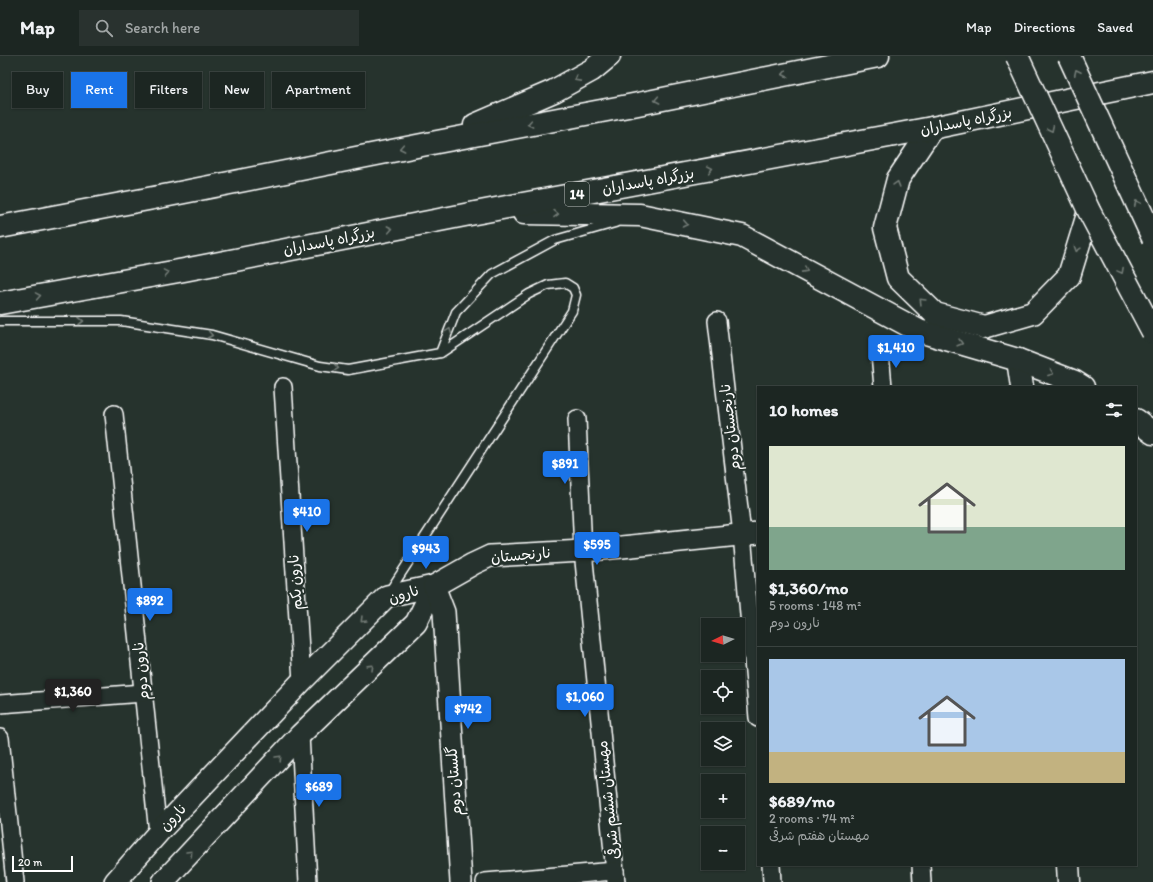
<!DOCTYPE html>
<meta charset="utf-8">
<style>
:root{--surface:#1c2622;--page:#29322f;--text:#f1f3f6;--muted:#a0a5a5;--line:#3a4340;--accent:#1a73e8}
body{margin:0;font-family:Itim,"Playpen Sans Arabic",sans-serif;background:var(--page);color:var(--text);height:100vh;display:flex;flex-direction:column;font-size:15px;white-space:nowrap}
*{box-sizing:border-box;margin:0}
p{font-size:13px;color:var(--muted)}
.icon{flex:none;width:22px;height:22px;fill:none;stroke:currentColor;stroke-width:2;stroke-linecap:round;stroke-linejoin:round}
.map{position:relative;flex:1;overflow:hidden}
.details{position:absolute;left:757px;top:330px;width:380px;height:480px;display:flex;flex-direction:column;background:var(--surface);border-radius:0px;box-shadow:0 1px 3px #0004,0 0 0 1px var(--line)}
.details>*{flex:none}
.banner{position:absolute;left:12px;top:16px;width:380px;height:36px;display:flex;gap:8px}
.needle{width:26px;rotate:265deg}
.controls{position:absolute;left:701px;top:562px;display:grid;gap:8px}
.controls a{display:grid;place-items:center;width:44px;height:44px;border-radius:0px;background:var(--surface);box-shadow:0 1px 3px #0004,0 0 0 1px var(--line);font-size:20px}
.scale{position:absolute;left:12px;bottom:10px;width:61px;box-sizing:border-box;padding-left:4px;border:2px solid #fff;border-top:0;font-size:11px;line-height:14px;white-space:nowrap;color:#fff;-webkit-text-stroke:3px #26332d;paint-order:stroke}
.price{position:absolute;translate:-50% -34px;padding:0 9px;border-radius:4px;background:var(--accent);color:#fff;font-size:13px;line-height:26px;filter:drop-shadow(0 1px 2px #0008)}
.price::after{content:'';position:absolute;left:50%;top:24px;width:12px;height:9px;margin-left:-6px;background:inherit;clip-path:polygon(0 0,100% 0,50% 100%)}
.price.on{background:#222;color:#fff}
ul{padding:0;list-style:none}
li{display:grid;align-content:center;gap:8px;height:212px;padding:0 12px}
li+li{border-top:1px solid var(--line)}
li span{display:grid;place-items:center;height:124px;border-radius:0px;color:#555}
li>.icon{margin-inline-start:auto}
span .icon{width:72px;height:72px;fill:#fffc;stroke-width:1}
li b{font-size:17px}
h2{display:flex;justify-content:space-between;align-items:center;height:48px;padding:0 12px;font-size:17px}
.tag{padding:0 14px;border-radius:0px;background:var(--surface);box-shadow:0 1px 3px #0004,0 0 0 1px var(--line);font-size:14px;line-height:36px}
.tag.on{background:var(--accent);color:#fff}
header{display:flex;align-items:center;gap:24px;box-sizing:border-box;height:56px;padding:0 20px;background:var(--surface);border-bottom:1px solid var(--line)}
header strong{font-size:19px}
nav{display:flex;gap:22px;margin-inline-start:auto;font-size:14px}
.search{width:280px;height:36px;background:var(--page);display:flex;align-items:center;gap:10px;box-sizing:border-box;padding:0 14px;border-radius:0px;color:var(--muted);font-size:15px}
.map>svg:first-child{display:block}
</style>
<header>
<strong>Map</strong>
<div class="search"><svg class="icon" aria-label="search" viewBox="0 0 24 24"><circle cx="10" cy="10" r="6"/><path d="M15 15l6 6"/></svg>Search here</div>
<nav><a>Map</a><a>Directions</a><a>Saved</a></nav>
</header>
<div class="map">
<svg width="1153" height="826" viewBox="0 0 1153 826">
<rect width="100%" height="100%" fill="#26332d"/>
<filter id="ink" filterUnits="userSpaceOnUse"><feTurbulence type="fractalNoise" baseFrequency=".025" numOctaves="2"/><feDisplacementMap in="SourceGraphic" scale="8" xChannelSelector="R" yChannelSelector="G"/><feConvolveMatrix kernelMatrix="1 2 1 2 8 2 1 2 1" color-interpolation-filters="sRGB"/></filter>
<g filter="url(#ink)">
<g fill="none" stroke-linecap="round" stroke-linejoin="round">
<defs>
<g id="service">
<path d="M0,265H121L212,279L320,310L348,314L440,297L456,256L492,218L555,184L615,167"/>
<path d="M389,536L572,255L576,239L573,232L565,227L548,229L529,238L441,297"/>
</g>
<g id="minor">
<path d="M717,265L742,478L758,662"/>
<path d="M880,297L883,331"/>
<path d="M283,331L302,625"/>
<path d="M114,358L158,777"/>
<path d="M577,363L583,495L616,826"/>
<path d="M0,648L143,637"/>
<path d="M300,679L308,826"/>
<path d="M0,682L15,826"/>
<path d="M771,809L772,826"/>
<path d="M921,809L922,826"/>
<path d="M485,826L615,815"/>
</g>
<g id="tertiary">
<path d="M115,826L158,777L302,625L387,540L434,530L416,567L300,679L163,826"/>
<path d="M461,826L444,556L434,530L473,508L490,500L583,495L758,477"/>
</g>
<g id="primary">
<path d="M1018,304L1022,331"/>
<path d="M1068,809L1069,826"/>
</g>
<g id="trunk">
<path d="M475,69L554,35L592,14L609,0"/>
<path d="M932,72L898,123L885,172L898,222L935,258L984,271L1033,257L1069,220L1089,155"/>
<path d="M524,157L640,159L742,180L919,275L1018,304L1075,326L1083,331"/>
<path d="M0,171L169,139L437,86L628,50L878,0"/>
<path d="M0,247L184,214L475,157L932,72L1153,26"/>
<path d="M1136,364L1153,377"/>
</g>
</defs>
<!-- service casing -->
<use href="#service" stroke="#fff" stroke-width="11"/>
<!-- minor casing -->
<use href="#minor" stroke="#fff" stroke-width="20"/>
<!-- tertiary casing -->
<use href="#tertiary" stroke="#fff" stroke-width="24"/>
<!-- primary casing -->
<use href="#primary" stroke="#fff" stroke-width="25"/>
<!-- trunk casing -->
<use href="#trunk" stroke="#fff" stroke-width="25"/>
<!-- service -->
<use href="#service" stroke="#26332d" stroke-width="8"/>
<!-- minor -->
<use href="#minor" stroke="#26332d" stroke-width="17"/>
<!-- tertiary -->
<use href="#tertiary" stroke="#26332d" stroke-width="21"/>
<!-- primary -->
<use href="#primary" stroke="#26332d" stroke-width="22"/>
<!-- trunk -->
<use href="#trunk" stroke="#26332d" stroke-width="22"/>
<defs>
<g id="primary-bridge">
<path d="M1017,0L1089,155L1153,276"/>
<path d="M1069,0L1153,182"/>
</g>
</defs>
<!-- primary-bridge casing -->
<use href="#primary-bridge" stroke="#fff" stroke-width="25" stroke-linecap="butt"/>
<!-- primary-bridge -->
<use href="#primary-bridge" stroke="#26332d" stroke-width="22"/>
</g>
<!-- one-way arrows -->
<defs><path id="oneway-chevron" d="M-2-3.5L2.5 0L-2 3.5" fill="none" stroke-width="1.6" stroke-linecap="round" stroke-linejoin="round"/></defs>
<g stroke="#727a76">
<use href="#oneway-chevron" transform="translate(1077 16) rotate(-115)"/>
<use href="#oneway-chevron" transform="translate(785 18) rotate(169)"/>
<use href="#oneway-chevron" transform="translate(577 23) rotate(151)"/>
<use href="#oneway-chevron" transform="translate(657 44) rotate(169)"/>
<use href="#oneway-chevron" transform="translate(530 68) rotate(169)"/>
<use href="#oneway-chevron" transform="translate(1051 73) rotate(65)"/>
<use href="#oneway-chevron" transform="translate(402 92) rotate(169)"/>
<use href="#oneway-chevron" transform="translate(710 113) rotate(-10)"/>
<use href="#oneway-chevron" transform="translate(897 128) rotate(-74)"/>
<use href="#oneway-chevron" transform="translate(1137 147) rotate(-115)"/>
<use href="#oneway-chevron" transform="translate(556 158) rotate(1)"/>
<use href="#oneway-chevron" transform="translate(685 168) rotate(12)"/>
<use href="#oneway-chevron" transform="translate(390 173) rotate(-11)"/>
<use href="#oneway-chevron" transform="translate(1077 193) rotate(108)"/>
<use href="#oneway-chevron" transform="translate(805 214) rotate(28)"/>
<use href="#oneway-chevron" transform="translate(1121 215) rotate(62)"/>
<use href="#oneway-chevron" transform="translate(166 217) rotate(-10)"/>
<use href="#oneway-chevron" transform="translate(38 240) rotate(-10)"/>
<use href="#oneway-chevron" transform="translate(922 245) rotate(-135)"/>
<use href="#oneway-chevron" transform="translate(81 265)"/>
<use href="#oneway-chevron" transform="translate(449 275) rotate(-69)"/>
<use href="#oneway-chevron" transform="translate(210 279) rotate(11)"/>
<use href="#oneway-chevron" transform="translate(960 287) rotate(16)"/>
<use href="#oneway-chevron" transform="translate(336 312) rotate(8)"/>
<use href="#oneway-chevron" transform="translate(1051 317) rotate(21)"/>
<use href="#oneway-chevron" transform="translate(363 564) rotate(135)"/>
<use href="#oneway-chevron" transform="translate(371 611) rotate(-44)"/>
<use href="#oneway-chevron" transform="translate(279 702) rotate(-47)"/>
<use href="#oneway-chevron" transform="translate(190 797) rotate(-47)"/>
</g>
</g>
<g text-anchor="middle" stroke-width="4" stroke-linejoin="round" paint-order="stroke">
<!-- shield labels -->
<rect fill="#26332d" stroke="#bec2c0" stroke-width="1" x="565" y="126" width="24" height="24" rx="3"/>
<g font-size="14" font-weight="bold" fill="#fff">
<text x="577" y="143">14</text>
</g>
<!-- street labels -->
<g font-size="15" fill="#fff" stroke="#26332d">
<text transform="translate(966 65) rotate(-11)" y="5">بزرگراه پاسداران</text>
<text transform="translate(648 125) rotate(-10)" y="5">بزرگراه پاسداران</text>
<text transform="translate(329 185) rotate(-11)" y="5">بزرگراه پاسداران</text>
<text transform="translate(730 371) rotate(-97)" y="5">نارنجستان دوم</text>
<text transform="translate(521 499) rotate(-5)" y="5">نارنجستان</text>
<text transform="translate(295 526) rotate(-94)" y="5">نارون یکم</text>
<text transform="translate(404 538) rotate(-17)" y="5">نارون</text>
<text transform="translate(141 615) rotate(-96)" y="5">نارون دوم</text>
<text transform="translate(454 725) rotate(-94)" y="5">گلستان دوم</text>
<text transform="translate(608 744) rotate(-96)" y="5">مهستان ششم شرقی</text>
<text transform="translate(173 761) rotate(-47)" y="5">نارون</text>
</g>
</g>
</svg>
<div class="controls">
<a><svg class="needle" viewBox="-14 -14 28 28"><path d="M0-13l5 13h-10z" fill="#e53935"/><path d="M0 13l5-13h-10z" fill="#a0a5a5"/></svg></a>
<a><svg class="icon" aria-label="locate" viewBox="0 0 24 24"><circle cx="12" cy="12" r="6"/><path d="M12 2v4M12 18v4M2 12h4M18 12h4"/></svg></a>
<a><svg class="icon" aria-label="layers" viewBox="0 0 24 24"><path d="M12 4l9 5-9 5-9-5zM3 14l9 5 9-5"/></svg></a>
<a>+</a>
<a>−</a>
</div>
<div class="scale">20 m</div>
<b class="price" style="left:896px;top:313px">$1,410</b>
<b class="price" style="left:565px;top:429px">$891</b>
<b class="price" style="left:307px;top:477px">$410</b>
<b class="price" style="left:597px;top:510px">$595</b>
<b class="price" style="left:426px;top:514px">$943</b>
<b class="price" style="left:150px;top:566px">$892</b>
<b class="price on" style="left:73px;top:657px">$1,360</b>
<b class="price" style="left:585px;top:662px">$1,060</b>
<b class="price" style="left:468px;top:674px">$742</b>
<b class="price" style="left:319px;top:752px">$689</b>
<div class="banner">
<a class="tag">Buy</a>
<a class="tag on">Rent</a>
<a class="tag">Filters</a>
<a class="tag">New</a>
<a class="tag">Apartment</a>
</div>
<section class="details">
<h2>10 homes<svg class="icon" aria-label="filters" viewBox="0 0 24 24"><path d="M4 7h16M4 17h16"/><circle cx="9" cy="7" r="2"/><circle cx="15" cy="17" r="2"/></svg></h2>
<ul>
<li><span style="background:linear-gradient(#dfe7d0 65%,#7fa58c 0)"><svg class="icon" aria-label="home" viewBox="0 0 24 24"><path d="M3 11l9-7 9 7M6 9v11h12V9"/></svg></span><div><b>$1,360/mo</b><p>5 rooms · 148 m²</p><p>نارون دوم</p></div></li>
<li><span style="background:linear-gradient(#a9c7e8 75%,#c2b280 0)"><svg class="icon" aria-label="home" viewBox="0 0 24 24"><path d="M3 11l9-7 9 7M6 9v11h12V9"/></svg></span><div><b>$689/mo</b><p>2 rooms · 74 m²</p><p>مهستان هفتم شرقی</p></div></li>
</ul>
</section>
</div>
